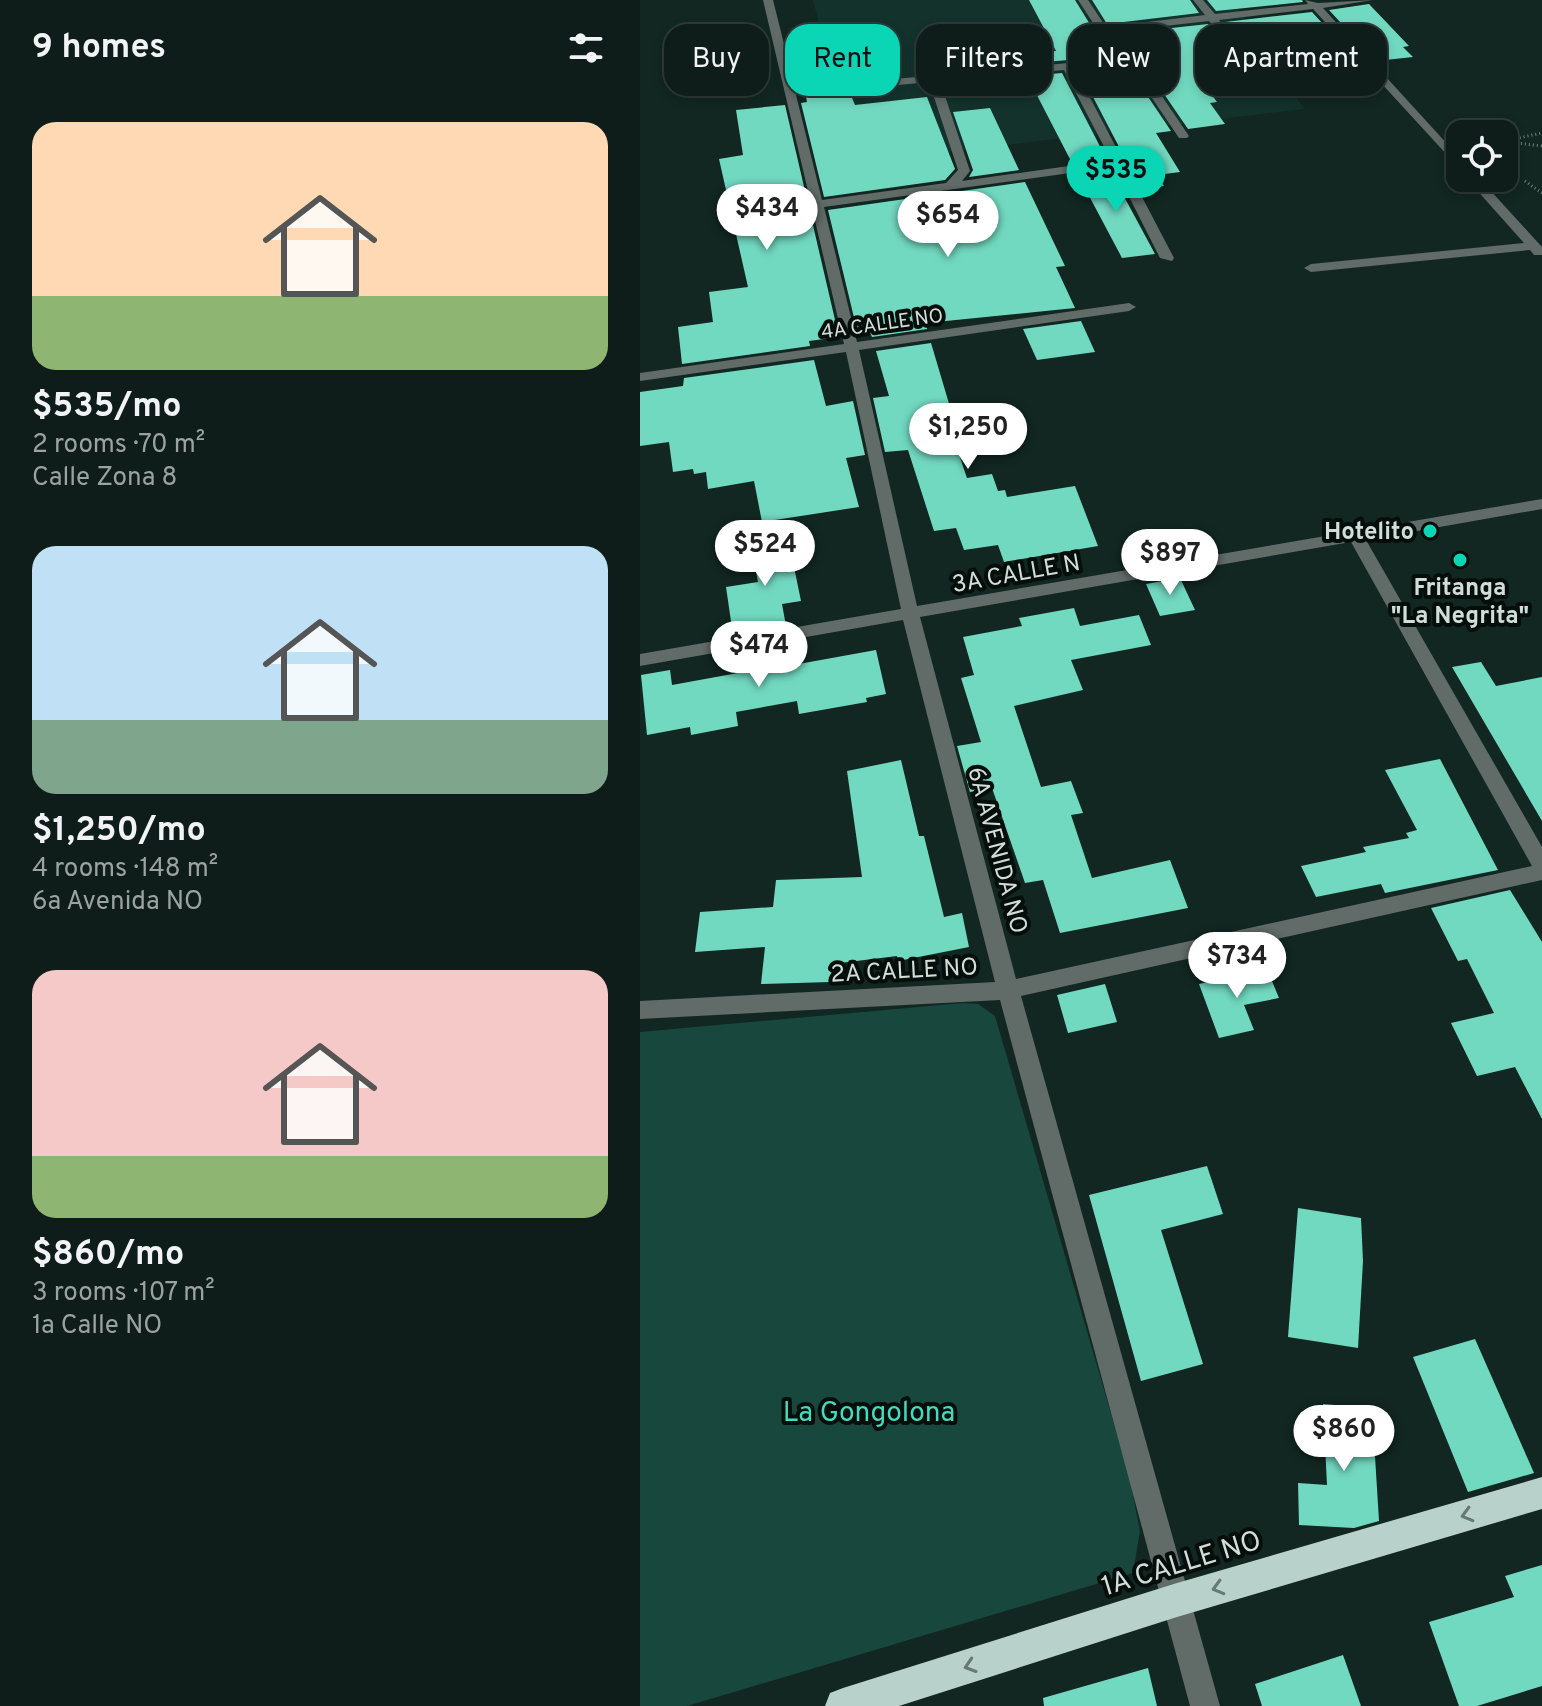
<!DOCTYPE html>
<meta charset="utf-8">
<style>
:root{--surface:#0e1d1a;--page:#172623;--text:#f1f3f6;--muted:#9ba2a2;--line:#2e3b39;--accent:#0ad5b5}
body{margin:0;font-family:Overpass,sans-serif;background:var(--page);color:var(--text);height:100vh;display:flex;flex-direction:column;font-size:30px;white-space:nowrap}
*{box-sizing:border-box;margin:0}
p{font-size:26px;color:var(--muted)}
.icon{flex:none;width:44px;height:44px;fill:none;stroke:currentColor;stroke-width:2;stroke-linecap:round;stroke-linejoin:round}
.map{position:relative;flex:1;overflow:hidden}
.sheet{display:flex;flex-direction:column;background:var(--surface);width:640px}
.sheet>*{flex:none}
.top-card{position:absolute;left:24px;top:24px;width:758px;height:72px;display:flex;gap:16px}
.fabs{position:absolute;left:806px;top:120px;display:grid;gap:16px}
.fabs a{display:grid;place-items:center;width:72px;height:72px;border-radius:16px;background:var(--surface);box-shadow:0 4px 12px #0003,0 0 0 2px var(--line);font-size:40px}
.price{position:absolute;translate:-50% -68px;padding:0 18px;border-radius:28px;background:#fff;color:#222;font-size:26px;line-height:52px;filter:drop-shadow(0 2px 4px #0008)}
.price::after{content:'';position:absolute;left:50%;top:48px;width:24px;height:18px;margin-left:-12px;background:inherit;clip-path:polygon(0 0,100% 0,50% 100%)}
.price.active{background:var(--accent);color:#111}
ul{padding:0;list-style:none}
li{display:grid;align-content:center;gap:16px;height:424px;padding:0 32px}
li span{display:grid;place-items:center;height:248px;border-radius:24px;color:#555}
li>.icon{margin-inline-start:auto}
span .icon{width:144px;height:144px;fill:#fffc;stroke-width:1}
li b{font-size:34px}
h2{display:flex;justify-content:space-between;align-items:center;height:96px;padding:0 32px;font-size:34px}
.pill{padding:0 28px;border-radius:24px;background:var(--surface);box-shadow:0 4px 12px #0003,0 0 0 2px var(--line);font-size:28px;line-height:72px}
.pill.active{background:var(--accent);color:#111}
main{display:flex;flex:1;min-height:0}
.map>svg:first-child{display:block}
</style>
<main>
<section class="sheet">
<h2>9 homes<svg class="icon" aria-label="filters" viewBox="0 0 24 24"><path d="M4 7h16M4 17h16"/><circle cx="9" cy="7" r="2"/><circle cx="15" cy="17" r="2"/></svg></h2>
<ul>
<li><span style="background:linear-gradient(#ffd9b3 70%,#8fb573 0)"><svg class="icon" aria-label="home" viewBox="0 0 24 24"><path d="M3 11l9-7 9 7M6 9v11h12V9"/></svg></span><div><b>$535/mo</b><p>2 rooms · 70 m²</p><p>Calle Zona 8</p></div></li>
<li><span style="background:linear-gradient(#bfe0f5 70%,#7fa58c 0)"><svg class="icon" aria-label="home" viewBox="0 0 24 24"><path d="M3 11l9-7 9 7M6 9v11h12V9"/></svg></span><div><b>$1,250/mo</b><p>4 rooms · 148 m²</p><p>6a Avenida NO</p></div></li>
<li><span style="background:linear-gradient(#f6c9c9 75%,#8fb573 0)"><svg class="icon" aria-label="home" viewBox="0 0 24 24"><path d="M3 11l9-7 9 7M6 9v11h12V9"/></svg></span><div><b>$860/mo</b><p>3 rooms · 107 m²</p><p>1a Calle NO</p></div></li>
</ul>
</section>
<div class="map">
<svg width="902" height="1706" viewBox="0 0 902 1706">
<rect width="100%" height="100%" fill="#122722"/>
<!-- built -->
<path fill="#13322b" d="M173,0H593L664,109L216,163Z"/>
<!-- green -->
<g fill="#18473d">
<path d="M391,26L403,48L328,55L319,34Z"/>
<path d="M323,1003L338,1004L355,1016L489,1475L500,1531L493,1573L47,1706H0V1032Z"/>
</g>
<!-- building -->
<g fill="#72d9c1">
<path d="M389,0H435L456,34L478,56L380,64L376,55L416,51Z"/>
<path d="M452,0H550L559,13L467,24Z"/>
<path d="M567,0H662L663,2L576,11Z"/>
<path d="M729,4L769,46L763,47L773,57L736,61L689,10Z"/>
<path d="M672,12L719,63L678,68L673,62L634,64L630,59L615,61L585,22Z"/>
<path d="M568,24L601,62L553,68L577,102L570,103L585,124L548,129L498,56L477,34Z"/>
<path d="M488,67L531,131L516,133L540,172L517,175L524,186L501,189L440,72Z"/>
<path d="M422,73L466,158L432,163L387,76Z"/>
<path d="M210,93L215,105L287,97L315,169L305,180L184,197L161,103L167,102L166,97Z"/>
<path d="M145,105L199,337L169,341L170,346L42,364L38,327L73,322L69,292L108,287L79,159L103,155L96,110Z"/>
<path d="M350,108L379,170L329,177L333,170L313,112Z"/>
<path d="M472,170L481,191L515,254L482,258L438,175Z"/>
<path d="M385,182L425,266L416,267L435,308L286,323L287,329L232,337L230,332L218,334L188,210Z"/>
<path d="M441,321L455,352L397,360L383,329Z"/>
<path d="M291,343L310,407L303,408L327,478L352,474L358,491L365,490L367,497L435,486L458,546L364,562L358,545L324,550L316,528L294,531L268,450L245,452L233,398L249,396L236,351Z"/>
<path d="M174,360L186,406L213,401L225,455L206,458L219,507L122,522L114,481L68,489L66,472L54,474L53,469L33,472L29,442L0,446V392L43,386L44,378Z"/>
<path d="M147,533L161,601L142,604L146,626L93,635L86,587L118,582L110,539Z"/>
<path d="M540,578L555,610L520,616L506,584Z"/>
<path d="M434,608L440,626L499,615L511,645L431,660L443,690L374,706L401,787L431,781L443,813L431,815L452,878L530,860L548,908L420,933L403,880L385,883L352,788L330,792L317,746L341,742L321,678L334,675L323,637L382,626L379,618Z"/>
<path d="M149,643L153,665L236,650L246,694L226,698L227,702L159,714L157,701L96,712L98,726L51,735L50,727L7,735L1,675L30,670L32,685L98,673L95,652Z"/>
<path d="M841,662L856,686L902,677V821L812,667Z"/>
<path d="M800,759L858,870L745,893L741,884L676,897L661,866L726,852L723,847L769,838L766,833L777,830L745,770Z"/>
<path d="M261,760L279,836H284L304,917L322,913L329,947L258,961L257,956L192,964L191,982L121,984L125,947L55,952L60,912L133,907L136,880L222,877L207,771Z"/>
<path d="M870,890L902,942V1119L875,1067L837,1076L811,1023L854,1013L827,959L818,961L791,908Z"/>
<path d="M627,969L639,998L604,1005L614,1030L579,1038L559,984Z"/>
<path d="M465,984L477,1022L428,1033L417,995Z"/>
<path d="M567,1166L583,1214L521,1230L563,1364L501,1381L449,1195Z"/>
<path d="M658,1208L721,1218L723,1261L718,1348L648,1337Z"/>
<path d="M835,1339L894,1473L828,1492L773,1357Z"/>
<path d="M683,1404L732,1408L739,1521L714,1528L659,1525L658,1483L687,1485Z"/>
<path d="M902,1565V1686L837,1706H819L789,1622L874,1597L865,1576Z"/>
<path d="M703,1655L721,1706H622L615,1684Z"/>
<path d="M508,1668L517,1706H404L403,1698Z"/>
</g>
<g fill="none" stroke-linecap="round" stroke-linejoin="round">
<!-- path -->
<g stroke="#748580" stroke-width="3" stroke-dasharray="1 3" stroke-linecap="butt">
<path d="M864,141L902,133"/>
<path d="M869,142L902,146"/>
<path d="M885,181L902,193"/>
</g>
<!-- minor -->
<g fill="#616b68" fill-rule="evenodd">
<path d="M123,0H133L155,88L484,58L459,32L438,0H448L466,27L565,15L553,0H563L575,14L668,4L665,0L678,3L733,0L683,8L820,158V169L673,9L579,20L612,62L607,65L569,21L471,32L496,58L549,136L547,138H539L489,64L435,69L534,258L532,261L520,258L474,167L184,207L217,342L489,303L496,307L489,311L219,350L277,606L902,499V509L726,540L902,847V880L381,996L580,1706H550L360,1000L0,1019V1001L355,982L263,620L0,666V654L261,609L206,352L0,381V373L204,344ZM424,70L471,160L322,181L330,171L300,81ZM289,82L318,170L306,183L182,200L156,95ZM711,542L892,866L376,979L280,617Z"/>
<path d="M826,178H839L902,247V255H894L890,250L671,272L664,268L671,264L884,243Z"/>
</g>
<!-- highway -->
<path fill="#b8d1ca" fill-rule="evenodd" d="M902,1477V1509L537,1617L259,1706H185L190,1693L203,1688L537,1583Z"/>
</g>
<!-- one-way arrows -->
<defs><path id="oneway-chevron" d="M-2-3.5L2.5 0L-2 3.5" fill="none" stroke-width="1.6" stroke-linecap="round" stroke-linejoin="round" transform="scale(2)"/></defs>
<g stroke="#687974">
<use href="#oneway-chevron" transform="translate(827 1515) rotate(164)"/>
<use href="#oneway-chevron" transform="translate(578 1588) rotate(164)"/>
<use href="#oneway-chevron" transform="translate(330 1666) rotate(162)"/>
</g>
<!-- markers -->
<g fill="#0ad5b5" stroke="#060e0b" stroke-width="3">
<circle cx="790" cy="531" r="8"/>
<circle cx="820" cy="560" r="8"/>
</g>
<g text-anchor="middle" stroke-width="8" stroke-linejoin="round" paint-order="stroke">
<!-- far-street labels -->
<g font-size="20" fill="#d1ddd9" stroke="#060e0b">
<text transform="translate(242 323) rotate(-8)" y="7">4A CALLE NO</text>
</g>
<!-- poi labels -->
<g font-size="24" font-weight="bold" fill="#d1ddd9" stroke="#060e0b" text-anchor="end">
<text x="774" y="539">Hotelito</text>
<text x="820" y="595" text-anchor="middle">Fritanga<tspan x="820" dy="28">"La Negrita"</tspan></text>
</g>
<!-- street labels -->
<g font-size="24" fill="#d1ddd9" stroke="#060e0b">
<text transform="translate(376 573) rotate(-10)" y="8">3A CALLE N</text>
<text transform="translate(358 850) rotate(75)" y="8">6A AVENIDA NO</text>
<text transform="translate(264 970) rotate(-3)" y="8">2A CALLE NO</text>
</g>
<!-- near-park labels -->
<g font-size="28" fill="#43dbbd" stroke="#060e0b">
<text x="229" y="1421">La Gongolona</text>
</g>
<!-- near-street labels -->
<g font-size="28" fill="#d1ddd9" stroke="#060e0b">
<text transform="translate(541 1562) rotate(-17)" y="10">1A CALLE NO</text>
</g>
</g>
</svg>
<div class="fabs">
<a><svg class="icon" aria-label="locate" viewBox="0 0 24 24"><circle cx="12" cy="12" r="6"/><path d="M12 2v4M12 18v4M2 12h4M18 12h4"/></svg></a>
</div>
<b class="price active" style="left:476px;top:214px">$535</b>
<b class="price" style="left:127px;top:252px">$434</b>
<b class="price" style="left:308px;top:259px">$654</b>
<b class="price" style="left:328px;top:471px">$1,250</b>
<b class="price" style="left:125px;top:588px">$524</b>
<b class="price" style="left:530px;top:597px">$897</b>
<b class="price" style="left:119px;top:689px">$474</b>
<b class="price" style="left:597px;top:1000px">$734</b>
<b class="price" style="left:704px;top:1473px">$860</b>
<div class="top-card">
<a class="pill">Buy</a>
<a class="pill active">Rent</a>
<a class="pill">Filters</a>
<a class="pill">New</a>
<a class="pill">Apartment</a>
</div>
</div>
</main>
